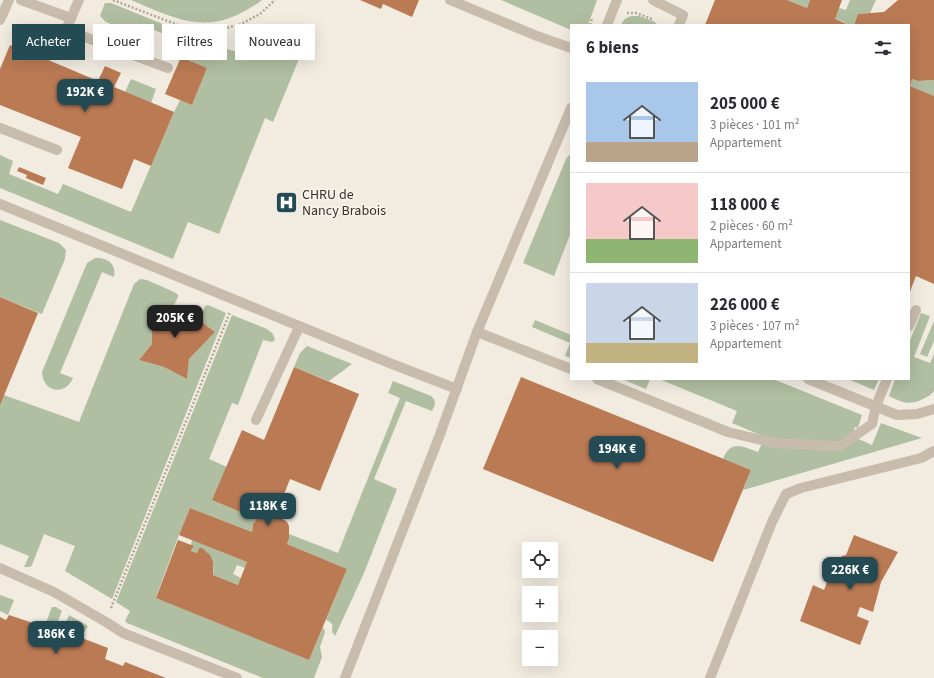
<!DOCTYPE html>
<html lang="fr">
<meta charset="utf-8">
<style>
:root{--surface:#fff;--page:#f7f7f7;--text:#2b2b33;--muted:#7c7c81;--line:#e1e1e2;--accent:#244b54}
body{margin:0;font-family:"Source Sans 3",sans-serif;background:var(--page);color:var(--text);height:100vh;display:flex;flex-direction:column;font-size:15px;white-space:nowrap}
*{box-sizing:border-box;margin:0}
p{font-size:13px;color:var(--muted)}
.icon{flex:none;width:22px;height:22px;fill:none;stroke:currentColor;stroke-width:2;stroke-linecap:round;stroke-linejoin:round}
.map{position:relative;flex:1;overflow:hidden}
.side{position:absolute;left:570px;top:24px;width:340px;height:356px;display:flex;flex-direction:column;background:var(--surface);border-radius:0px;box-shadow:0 4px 16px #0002}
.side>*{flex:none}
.hud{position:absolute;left:12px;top:24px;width:380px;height:36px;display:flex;gap:8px}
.tools{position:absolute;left:522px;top:542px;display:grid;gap:8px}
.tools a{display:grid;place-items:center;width:36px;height:36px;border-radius:0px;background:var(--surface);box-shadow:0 4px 16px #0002;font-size:20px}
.price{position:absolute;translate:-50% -34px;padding:0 9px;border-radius:8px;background:var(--accent);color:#fff;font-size:13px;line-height:26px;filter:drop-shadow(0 1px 2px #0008)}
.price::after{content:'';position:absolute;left:50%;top:24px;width:12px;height:9px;margin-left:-6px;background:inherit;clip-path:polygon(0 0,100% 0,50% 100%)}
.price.active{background:#222;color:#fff}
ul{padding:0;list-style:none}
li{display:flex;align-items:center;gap:12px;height:100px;padding:0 16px}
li+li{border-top:1px solid var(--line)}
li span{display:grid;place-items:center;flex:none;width:112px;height:80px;border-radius:0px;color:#555}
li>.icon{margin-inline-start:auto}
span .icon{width:48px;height:48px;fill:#fffc;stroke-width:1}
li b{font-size:17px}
h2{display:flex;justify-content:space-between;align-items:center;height:48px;padding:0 16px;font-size:17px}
.chip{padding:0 14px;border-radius:0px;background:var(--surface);box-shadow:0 4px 16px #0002;font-size:14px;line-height:36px}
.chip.active{background:var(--accent);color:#fff}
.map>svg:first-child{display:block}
</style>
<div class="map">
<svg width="934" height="678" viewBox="0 0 934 678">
<rect width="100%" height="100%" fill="#f1ebe0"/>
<!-- green -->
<g fill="#b0bea1">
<path d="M131,0H262C212,37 182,22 131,0Z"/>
<path d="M501,0H597L588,25H571V30Z"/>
<path d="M787,0H810L807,8Z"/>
<path d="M850,0H876L870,13L858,14L854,25H844L845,22L835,19L839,8L846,10Z"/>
<path d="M105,3H111L219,47L234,51L259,52L273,48L282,37L287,35H295L306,42L273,122L265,118L219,234L188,222L173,259L0,188V155L13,161L9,174L58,194L63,184L131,212L174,112L180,100L192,105L207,68L181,57L187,43L154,30L148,41L106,22L100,16Z"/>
<path d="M632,16H639L655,22L657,25H621C624,19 626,17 632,16Z"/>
<path d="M42,41L55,46L50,61L34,54Z"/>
<path d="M131,79L156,89L151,103L125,92Z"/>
<path d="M912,79L918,81L934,80V96L910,86Z"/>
<path d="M571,153V232L554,276L523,263L566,159Z"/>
<path d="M0,220L59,243L66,250L65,259L42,314L0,297Z"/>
<path d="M95,258C107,257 117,264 114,277L102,272L60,373L73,378C65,396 43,393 42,372L87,263Z"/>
<path d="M140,279L147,280L174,292L178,295V297L172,309L152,307V344L139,360L164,367L187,379L189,359L215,332L199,320L205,306L208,305L226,313L112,599L65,571L75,546L44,534L32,565L30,567H24L29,556L0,544V404L4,395L79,422L134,284Z"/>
<path d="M921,313L930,316L914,357L930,363L934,354C934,362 934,384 934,390C933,394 928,396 925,398C909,406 904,403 889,396L895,379H909V343Z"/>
<path d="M232,315L267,329L273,334L275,340L272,342L263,340L238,405L232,403L209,459L227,467L212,500L257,519L253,524L252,532L190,508L179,535L156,597L309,660L323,627L325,632L320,647L322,657L314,678H263L127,623L125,621L130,611L116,602Z"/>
<path d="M535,320L571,335V358L565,356L570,343L532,327Z"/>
<path d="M934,321V341L927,357L920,354Z"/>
<path d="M307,346L352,364L329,381L294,367L300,353Z"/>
<path d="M622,379H650L646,389Z"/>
<path d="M659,379H773L862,415L858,428L855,427L852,436L872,445L881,423L922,438L743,490L751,470L723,459C731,439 743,447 758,452L765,437L732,423L737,411Z"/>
<path d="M848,379H879L874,390Z"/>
<path d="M393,381L431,396C437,401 435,405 432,411L406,401L374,479L397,489L364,573L335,636L332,632C333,624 333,623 326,620L347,569L287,544L289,534L338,553L400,398L388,393Z"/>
<path d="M192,540L247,562L245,568L237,565L233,574L241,578L238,585L213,575C215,564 211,551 199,548L197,553L191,551L194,547L191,545Z"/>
<path d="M0,595L14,600L8,615L0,611Z"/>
<path d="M52,607H56L62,611L53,634L43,630Z"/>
<path d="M69,615L88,626L81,638L62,631Z"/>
</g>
<!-- building -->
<g fill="#ba7a54">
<path d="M360,0H419L412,17L383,4L381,9Z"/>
<path d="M715,0H787L807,8L810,0H842L835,19L845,23L844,25H705Z"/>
<path d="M898,0H934V80L918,81L912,79L910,86L934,96V284L916,276L909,294V25H854L858,14L884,12Z"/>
<path d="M20,44L35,51L34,54L98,81L105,66L121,73L114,87L174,112L151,166L134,159L122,189L68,168L81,137L0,105V69L10,45L18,48Z"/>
<path d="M181,57L207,68L192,105L165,94Z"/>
<path d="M19,167L46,178L43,185L26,178L27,175L17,171Z"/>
<path d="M0,297L38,313L0,405Z"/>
<path d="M152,307L187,311L215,332L189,359L187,379L164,367L139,360L152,344Z"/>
<path d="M294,367L359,394L320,491L290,479L283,497L288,499L281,518L287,522L289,526V538L287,544L347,569L309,660L156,598L178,540L194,546L191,551L197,553L199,548H202L210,555L213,562V575L238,585L247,562L179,535L190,508L252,532L253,524L257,519L212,500L242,430L264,440Z"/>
<path d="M521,377L751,470L713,562L483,469Z"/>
<path d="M854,535L898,552L881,582L873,612L860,607L857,616L869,621L860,645L800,621L813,585L824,590L835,561L842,564L840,558L842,556L846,555Z"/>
<path d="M9,615L42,626V634L56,640L61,630L108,648L105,659L123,666L125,662L166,678H0V617L6,620Z"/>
</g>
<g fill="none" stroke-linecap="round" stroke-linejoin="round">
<!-- path -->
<g stroke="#b3a797" stroke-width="2.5" stroke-dasharray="2 2" stroke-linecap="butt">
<path d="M113,0L191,30H219L241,24L260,14L275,0"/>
<path d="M627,13H636L652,19"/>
<path d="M590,25L592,19"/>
<path d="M111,608L230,312"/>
</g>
<!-- minor -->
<g stroke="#c8bcac" stroke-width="10">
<path d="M21,0L71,18L79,0"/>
<path d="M450,0L537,36L571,48"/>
<path d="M653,0L683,15L679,25"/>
<path d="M71,18L66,30L168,68"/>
<path d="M0,20L9,0"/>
<path d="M607,25L617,0"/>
<path d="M0,128L57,150"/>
<path d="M0,204L392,364L457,389"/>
<path d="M909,326L916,310"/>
<path d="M477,332L571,369"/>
<path d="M597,379L728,432L774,443L840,446L872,424L876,406L887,379"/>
<path d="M808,379L897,415L917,414L934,409"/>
<path d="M256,420L299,327"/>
<path d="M0,568L54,592L106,622L123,633L237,678"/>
<path d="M345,678L439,437L477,332L571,108"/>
<path d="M710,678L772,522L786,494L801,488L921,458L934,451"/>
</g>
</g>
<!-- icons -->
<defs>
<symbol id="hospital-square" viewBox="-11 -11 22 22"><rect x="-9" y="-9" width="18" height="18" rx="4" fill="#244b54" stroke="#f8f4ec"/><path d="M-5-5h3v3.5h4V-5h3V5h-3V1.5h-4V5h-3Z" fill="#fff"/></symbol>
</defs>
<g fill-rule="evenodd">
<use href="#hospital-square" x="274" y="190" width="25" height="25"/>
</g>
<g text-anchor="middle" stroke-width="3.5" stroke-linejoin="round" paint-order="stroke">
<!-- poi labels -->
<g font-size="14" fill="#37302b" stroke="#f8f4ec" text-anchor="start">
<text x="302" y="199">CHRU de<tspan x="302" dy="16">Nancy Brabois</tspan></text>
</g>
</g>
</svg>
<div class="tools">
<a><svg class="icon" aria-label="locate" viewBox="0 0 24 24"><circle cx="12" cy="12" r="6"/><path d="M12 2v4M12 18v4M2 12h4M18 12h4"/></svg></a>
<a>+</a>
<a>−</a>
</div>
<b class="price" style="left:85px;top:113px">192K €</b>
<b class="price active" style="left:175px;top:339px">205K €</b>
<b class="price" style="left:617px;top:470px">194K €</b>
<b class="price" style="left:268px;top:527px">118K €</b>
<b class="price" style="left:850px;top:591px">226K €</b>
<b class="price" style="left:56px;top:655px">186K €</b>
<div class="hud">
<a class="chip active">Acheter</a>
<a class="chip">Louer</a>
<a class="chip">Filtres</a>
<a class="chip">Nouveau</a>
</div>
<section class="side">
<h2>6 biens<svg class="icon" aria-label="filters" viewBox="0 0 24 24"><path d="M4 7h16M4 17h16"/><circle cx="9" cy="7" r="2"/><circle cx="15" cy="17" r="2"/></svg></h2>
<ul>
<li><span style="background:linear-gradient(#a9c7e8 75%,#b9a48a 0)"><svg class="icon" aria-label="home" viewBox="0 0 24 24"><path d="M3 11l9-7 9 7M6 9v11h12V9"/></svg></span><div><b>205 000 €</b><p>3 pièces · 101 m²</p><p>Appartement</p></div></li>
<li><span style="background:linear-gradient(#f6c9c9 70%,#8fb573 0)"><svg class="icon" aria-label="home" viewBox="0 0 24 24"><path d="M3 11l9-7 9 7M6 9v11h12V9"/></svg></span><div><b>118 000 €</b><p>2 pièces · 60 m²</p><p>Appartement</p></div></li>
<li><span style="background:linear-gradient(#c9d6e8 75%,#c2b280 0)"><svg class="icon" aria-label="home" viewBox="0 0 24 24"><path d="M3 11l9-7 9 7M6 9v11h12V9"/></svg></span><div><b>226 000 €</b><p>3 pièces · 107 m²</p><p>Appartement</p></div></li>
</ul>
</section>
</div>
